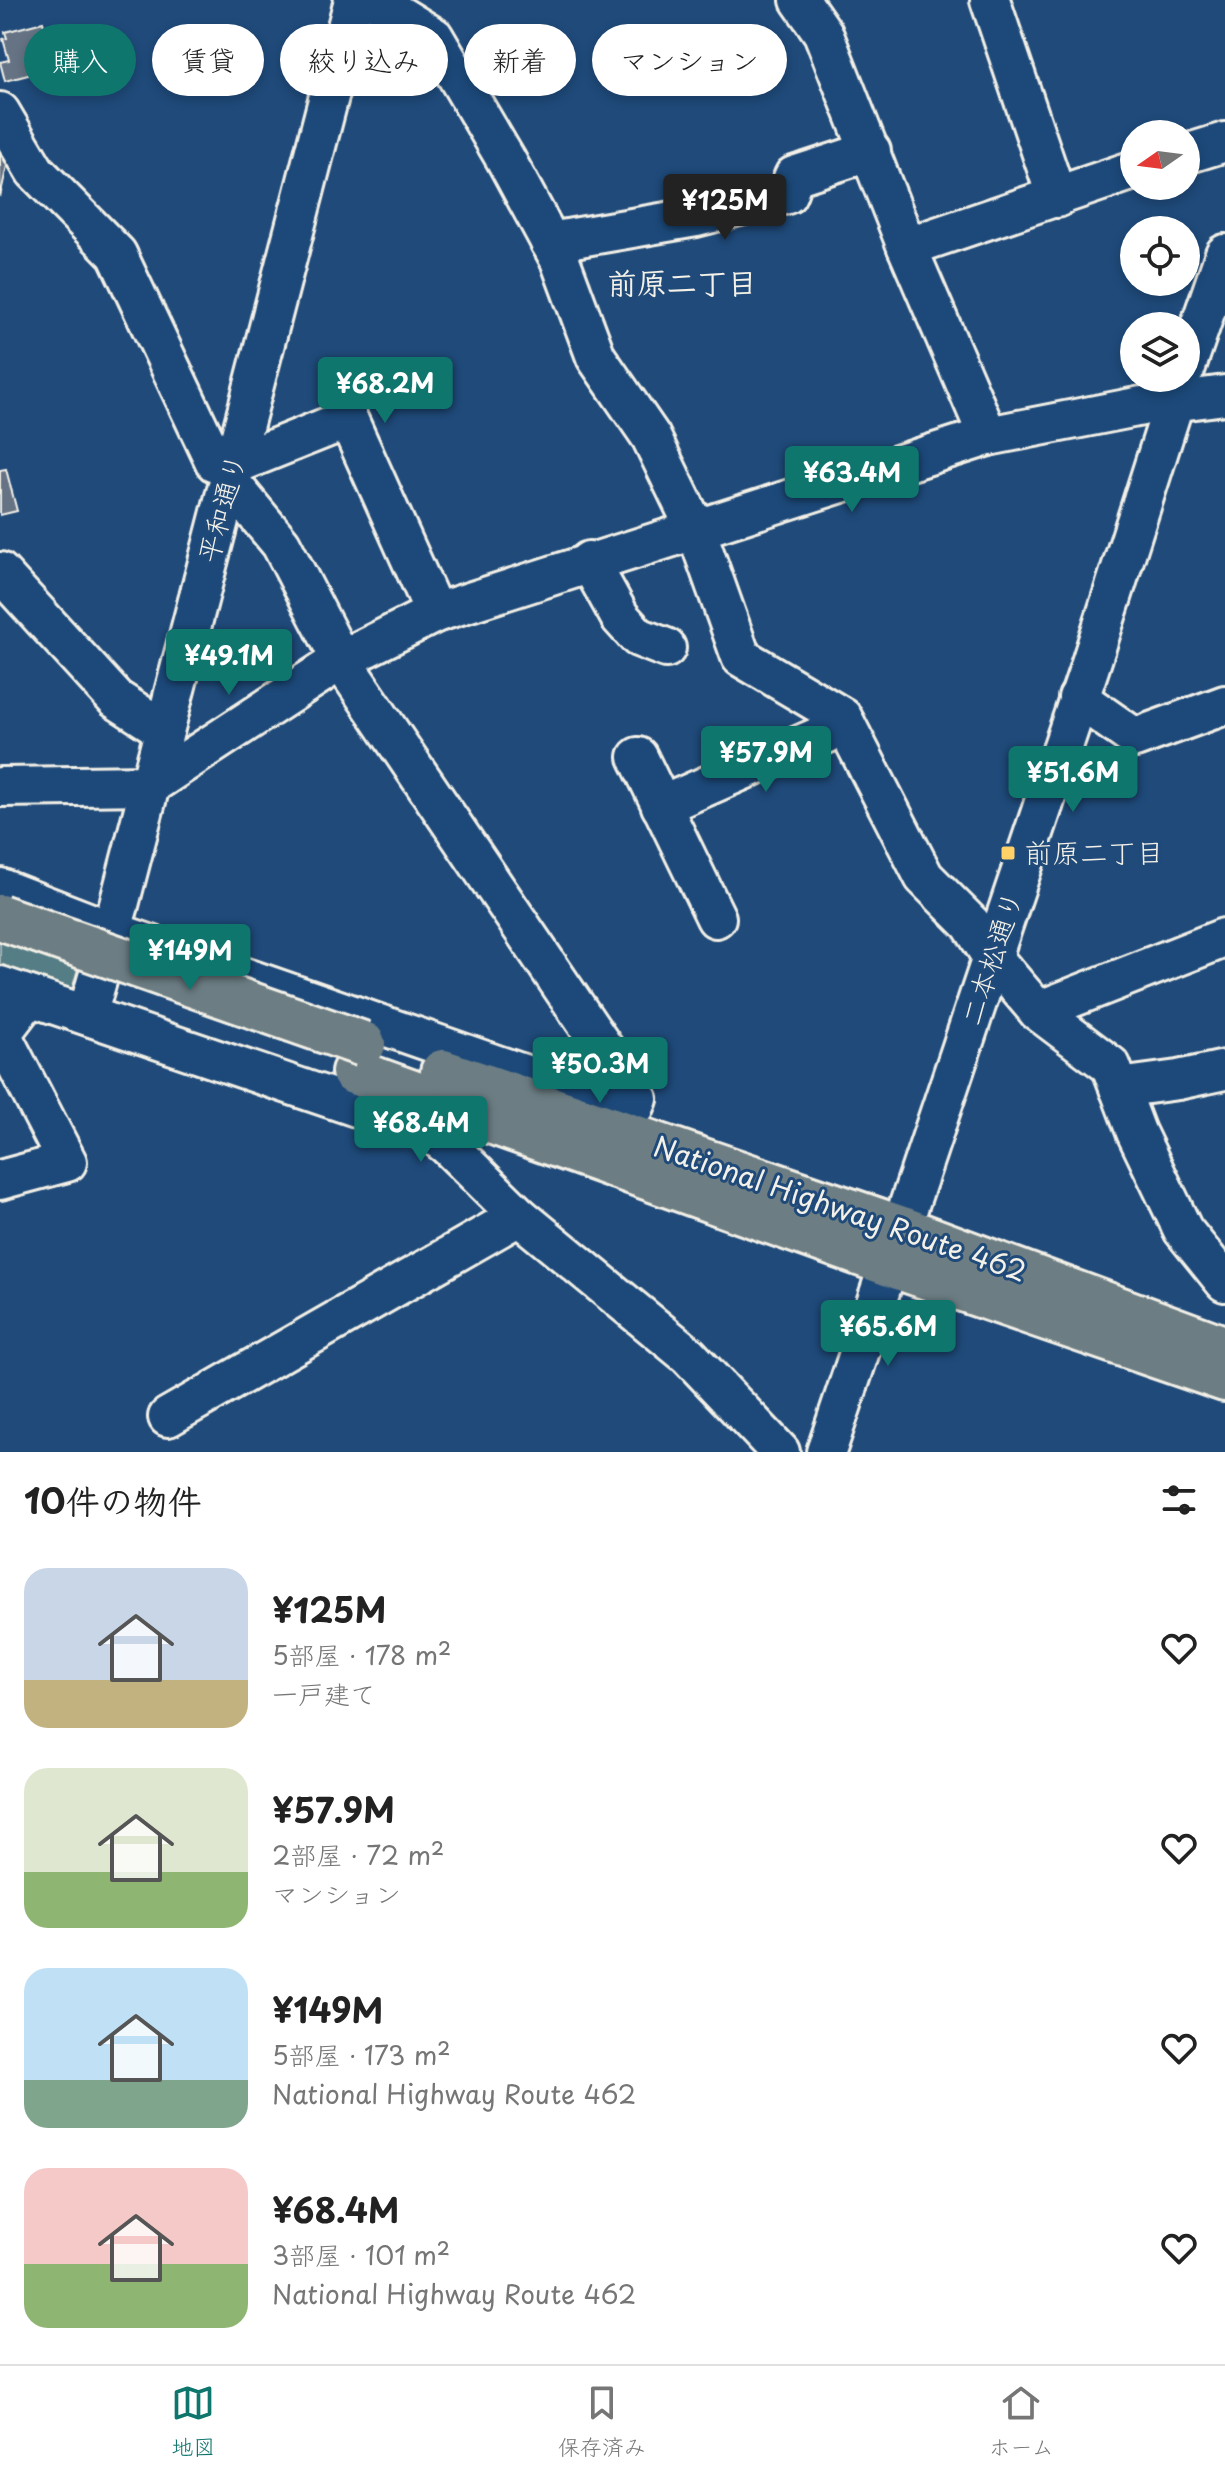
<!DOCTYPE html>
<html lang="ja">
<meta charset="utf-8">
<style>
:root{--surface:#fff;--page:#f2f2f2;--text:#222;--muted:#767676;--line:#e0e0e0;--accent:#0f766e}
body{margin:0;font-family:"Playpen Sans","Klee One",sans-serif;background:var(--page);color:var(--text);height:100vh;display:flex;flex-direction:column;font-size:30px;white-space:nowrap}
*{box-sizing:border-box;margin:0}
p{font-size:26px;color:var(--muted)}
.icon{flex:none;width:44px;height:44px;fill:none;stroke:currentColor;stroke-width:2;stroke-linecap:round;stroke-linejoin:round}
.map{position:relative;height:1452px;overflow:hidden}
.drawer{display:flex;flex-direction:column;background:var(--surface);flex:1}
.drawer>*{flex:none}
.banner{position:absolute;left:24px;top:24px;width:800px;height:72px;display:flex;gap:16px}
.needle{width:52px;rotate:256deg}
.fabs{position:absolute;left:1120px;top:120px;display:grid;gap:16px}
.fabs a{display:grid;place-items:center;width:80px;height:80px;border-radius:50%;background:var(--surface);box-shadow:0 4px 12px #0003;font-size:40px}
.price{position:absolute;translate:-50% -68px;padding:0 18px;border-radius:8px;background:var(--accent);color:#fff;font-size:26px;line-height:52px;filter:drop-shadow(0 2px 4px #0008)}
.price::after{content:'';position:absolute;left:50%;top:48px;width:24px;height:18px;margin-left:-12px;background:inherit;clip-path:polygon(0 0,100% 0,50% 100%)}
.price.selected{background:#222;color:#fff}
ul{padding:0;list-style:none}
li{display:flex;align-items:center;gap:24px;height:200px;padding:0 24px}
li span{display:grid;place-items:center;flex:none;width:224px;height:160px;border-radius:24px;color:#555}
li>.icon{margin-inline-start:auto}
span .icon{width:96px;height:96px;fill:#fffc;stroke-width:1}
li b{font-size:34px}
h2{display:flex;justify-content:space-between;align-items:center;height:96px;padding:0 24px;font-size:34px}
.pill{padding:0 28px;border-radius:36px;background:var(--surface);box-shadow:0 4px 12px #0003;font-size:28px;line-height:72px}
.pill.selected{background:var(--accent);color:#fff}
.menu{display:flex;justify-content:space-around;align-items:center;height:112px;border-top:2px solid var(--line);background:var(--surface);font-size:22px;color:var(--muted)}
.menu a{display:grid;justify-items:center;gap:4px}
.menu .selected{color:var(--accent)}
.map>svg:first-child{display:block}
</style>
<div class="map">
<svg width="1225" height="1452" viewBox="0 0 1225 1452">
<rect width="100%" height="100%" fill="#1f4a7a"/>
<filter id="ink" filterUnits="userSpaceOnUse"><feTurbulence type="fractalNoise" baseFrequency=".0125" numOctaves="2"/><feDisplacementMap in="SourceGraphic" scale="16" xChannelSelector="R" yChannelSelector="G"/><feConvolveMatrix kernelMatrix="1 2 1 2 8 2 1 2 1" color-interpolation-filters="sRGB"/></filter>
<g filter="url(#ink)">
<!-- green -->
<path fill="#547d85" stroke="#a4b7b6" stroke-width="2" d="M0,893L89,929L71,993L0,976Z"/>
<!-- building -->
<g fill="#657384" stroke="#f4f1e8" stroke-width="2">
<path d="M43,22L55,68L5,81L0,62L9,60L3,39L7,38L5,32Z"/>
<path d="M0,118L13,139L0,197Z"/>
<path d="M6,469L17,511L0,515V470Z"/>
</g>
<g fill="none" stroke-linecap="round" stroke-linejoin="round">
<defs>
<g id="minor">
<path d="M374,0L434,37L506,160L560,260L596,357L651,437L696,530L741,657L842,717L924,877L971,924L992,957L1038,1011L1111,1066L1136,1132L1183,1230L1225,1282"/>
<path d="M800,0L823,33L907,247L988,436"/>
<path d="M990,0L1057,198"/>
<path d="M0,112L35,171L117,254L215,462L233,465L348,419L435,613"/>
<path d="M1186,154L1225,142"/>
<path d="M550,242L696,217L787,194L794,176L871,151"/>
<path d="M907,247L1134,170"/>
<path d="M1186,367L1225,254"/>
<path d="M229,481L281,544L341,660L638,1099L623,1135"/>
<path d="M589,561L620,617L638,637L666,648"/>
<path d="M0,572L116,699L164,730"/>
<path d="M1078,698L1135,738L1225,705"/>
<path d="M638,757L716,918"/>
<path d="M0,787L150,785L341,660L435,613L988,436L1142,406L1225,395"/>
<path d="M661,806L846,725"/>
<path d="M0,888L111,931L543,1081L622,1115"/>
<path d="M0,986L430,1132L448,1146L519,1216L688,1355L780,1452"/>
<path d="M1038,1011L1224,938"/>
<path d="M87,1015L119,905L354,0"/>
<path d="M1119,1088L1178,1080L1225,1070"/>
<path d="M0,1180L67,1162L1,1034L30,996"/>
<path d="M168,1417L519,1216"/>
<path d="M826,1452L1090,666L1181,381"/>
</g>
<g id="highway">
<path d="M354,1072L890,1264L1225,1379"/>
<path d="M443,1072L902,1229L1223,1348"/>
</g>
</defs>
<!-- minor casing -->
<use href="#minor" stroke="#f4f1e8" stroke-width="44"/>
<!-- highway casing -->
<use href="#highway" stroke="#f4f1e8" stroke-width="50"/>
<!-- minor -->
<use href="#minor" stroke="#1f4a7a" stroke-width="38"/>
<!-- highway -->
<use href="#highway" stroke="#6c7e84" stroke-width="44"/>
<defs>
<path id="highway-bridge" d="M0,917L363,1044"/>
</defs>
<!-- highway-bridge casing -->
<use href="#highway-bridge" stroke="#f4f1e8" stroke-width="50" stroke-linecap="butt"/>
<!-- highway-bridge -->
<use href="#highway-bridge" stroke="#6c7e84" stroke-width="44"/>
</g>
</g>
<!-- markers -->
<rect fill="#ffd166" stroke="#1f4a7a" stroke-width="3" x="1000" y="845" width="16" height="16" rx="4"/>
<g text-anchor="middle" stroke-width="6" stroke-linejoin="round" paint-order="stroke">
<!-- street labels -->
<g font-size="28" fill="#f4f1e8" stroke="#1f4a7a">
<text transform="translate(222 508) rotate(-75)" y="10">平和通り</text>
<text transform="translate(992 958) rotate(-72)" y="10">二本松通り</text>
<text transform="translate(840 1209) rotate(19)" y="10">National Highway Route 462</text>
</g>
<!-- poi labels -->
<g font-size="28" fill="#f4f1e8" stroke="#1f4a7a" text-anchor="start">
<text x="1024" y="863">前原二丁目</text>
</g>
<!-- neighbourhood labels -->
<g font-size="30" font-weight="bold" fill="#f4f1e8" stroke="#1f4a7a">
<text x="682" y="294">前原二丁目</text>
</g>
</g>
</svg>
<div class="fabs">
<a><svg class="needle" viewBox="-14 -14 28 28"><path d="M0-13l5 13h-10z" fill="#e53935"/><path d="M0 13l5-13h-10z" fill="#767676"/></svg></a>
<a><svg class="icon" aria-label="locate" viewBox="0 0 24 24"><circle cx="12" cy="12" r="6"/><path d="M12 2v4M12 18v4M2 12h4M18 12h4"/></svg></a>
<a><svg class="icon" aria-label="layers" viewBox="0 0 24 24"><path d="M12 4l9 5-9 5-9-5zM3 14l9 5 9-5"/></svg></a>
</div>
<b class="price selected" style="left:725px;top:242px">¥125M</b>
<b class="price" style="left:385px;top:425px">¥68.2M</b>
<b class="price" style="left:852px;top:514px">¥63.4M</b>
<b class="price" style="left:229px;top:697px">¥49.1M</b>
<b class="price" style="left:766px;top:794px">¥57.9M</b>
<b class="price" style="left:1073px;top:814px">¥51.6M</b>
<b class="price" style="left:190px;top:992px">¥149M</b>
<b class="price" style="left:600px;top:1105px">¥50.3M</b>
<b class="price" style="left:421px;top:1164px">¥68.4M</b>
<b class="price" style="left:888px;top:1368px">¥65.6M</b>
<div class="banner">
<a class="pill selected">購入</a>
<a class="pill">賃貸</a>
<a class="pill">絞り込み</a>
<a class="pill">新着</a>
<a class="pill">マンション</a>
</div>
</div>
<section class="drawer">
<h2>10件の物件<svg class="icon" aria-label="filters" viewBox="0 0 24 24"><path d="M4 7h16M4 17h16"/><circle cx="9" cy="7" r="2"/><circle cx="15" cy="17" r="2"/></svg></h2>
<ul>
<li><span style="background:linear-gradient(#c9d6e8 70%,#c2b280 0)"><svg class="icon" aria-label="home" viewBox="0 0 24 24"><path d="M3 11l9-7 9 7M6 9v11h12V9"/></svg></span><div><b>¥125M</b><p>5部屋 · 178 m²</p><p>一戸建て</p></div><svg class="icon" aria-label="heart" viewBox="0 0 24 24"><path d="M12 20l-8-8c-3-5 5-10 8-4 3-6 11-1 8 4z"/></svg></li>
<li><span style="background:linear-gradient(#dfe7d0 65%,#8fb573 0)"><svg class="icon" aria-label="home" viewBox="0 0 24 24"><path d="M3 11l9-7 9 7M6 9v11h12V9"/></svg></span><div><b>¥57.9M</b><p>2部屋 · 72 m²</p><p>マンション</p></div><svg class="icon" aria-label="heart" viewBox="0 0 24 24"><path d="M12 20l-8-8c-3-5 5-10 8-4 3-6 11-1 8 4z"/></svg></li>
<li><span style="background:linear-gradient(#bfe0f5 70%,#7fa58c 0)"><svg class="icon" aria-label="home" viewBox="0 0 24 24"><path d="M3 11l9-7 9 7M6 9v11h12V9"/></svg></span><div><b>¥149M</b><p>5部屋 · 173 m²</p><p>National Highway Route 462</p></div><svg class="icon" aria-label="heart" viewBox="0 0 24 24"><path d="M12 20l-8-8c-3-5 5-10 8-4 3-6 11-1 8 4z"/></svg></li>
<li><span style="background:linear-gradient(#f6c9c9 60%,#8fb573 0)"><svg class="icon" aria-label="home" viewBox="0 0 24 24"><path d="M3 11l9-7 9 7M6 9v11h12V9"/></svg></span><div><b>¥68.4M</b><p>3部屋 · 101 m²</p><p>National Highway Route 462</p></div><svg class="icon" aria-label="heart" viewBox="0 0 24 24"><path d="M12 20l-8-8c-3-5 5-10 8-4 3-6 11-1 8 4z"/></svg></li>
</ul>
</section>
<nav class="menu">
<a class="selected"><svg class="icon" aria-label="map" viewBox="0 0 24 24"><path d="M3 6l6-2 6 2 6-2v14l-6 2-6-2-6 2zM9 4v14M15 6v14"/></svg>地図</a>
<a><svg class="icon" aria-label="saved" viewBox="0 0 24 24"><path d="M7 4h10v16l-5-4-5 4z"/></svg>保存済み</a>
<a><svg class="icon" aria-label="home" viewBox="0 0 24 24"><path d="M3 11l9-7 9 7M6 9v11h12V9"/></svg>ホーム</a>
</nav>
